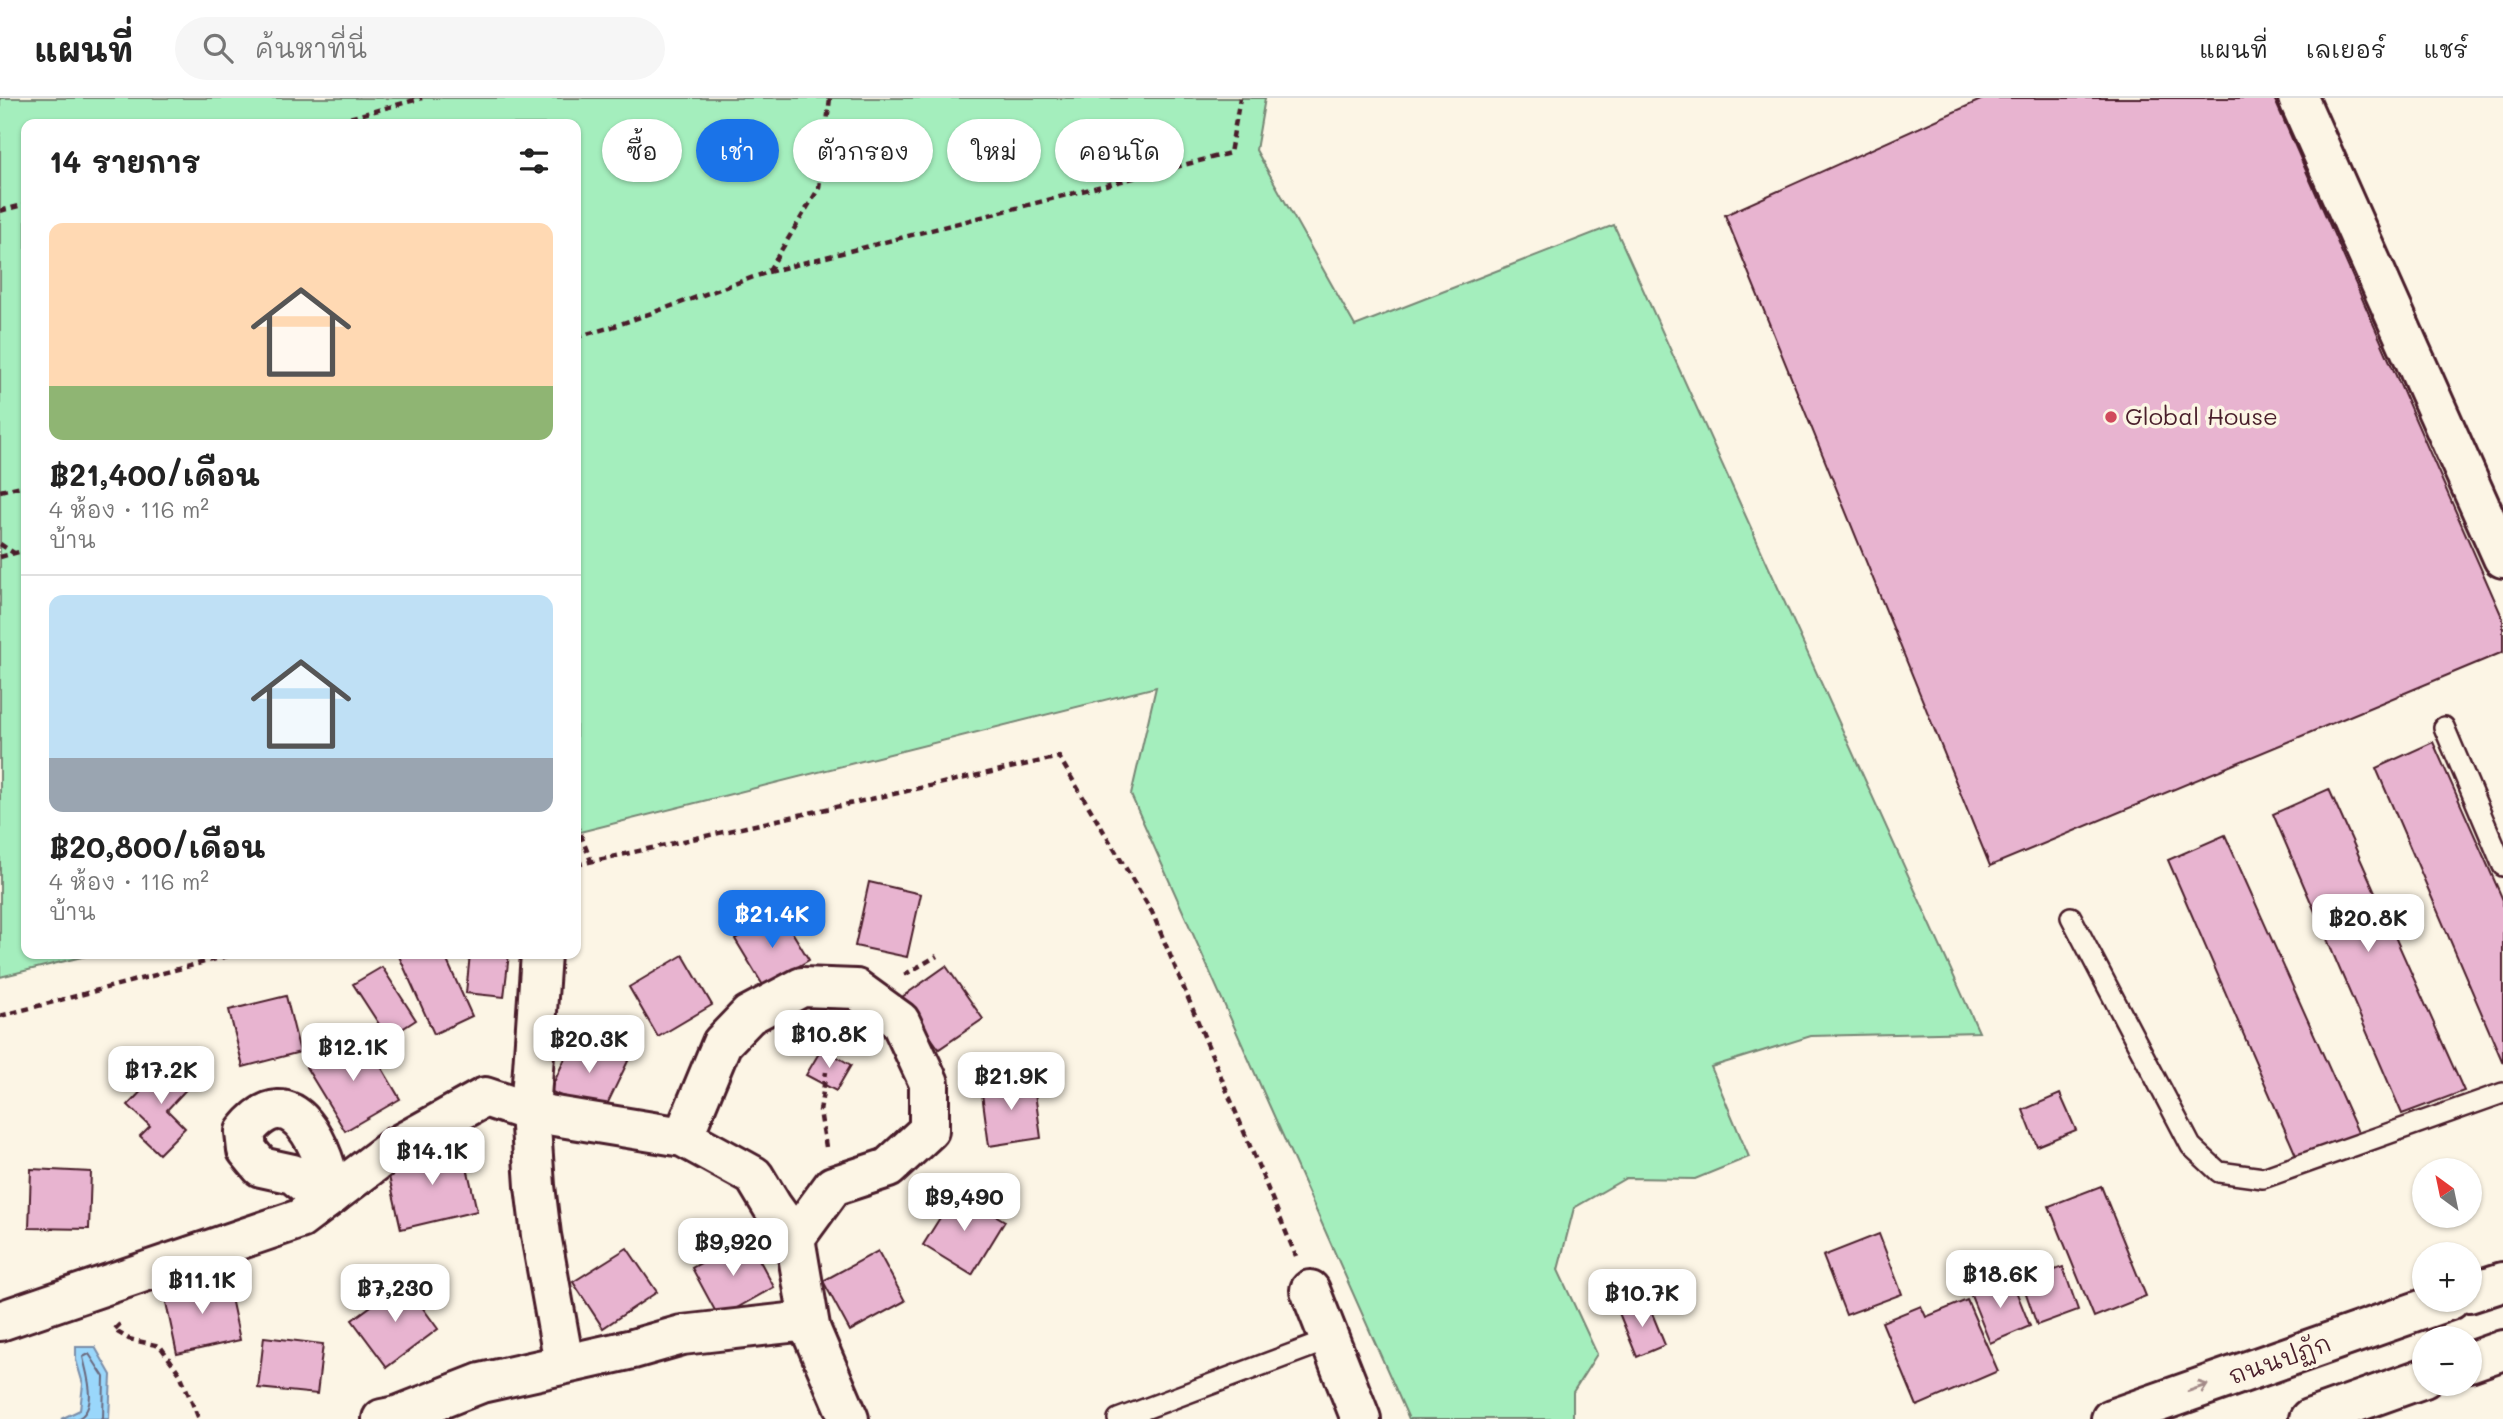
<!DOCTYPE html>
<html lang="th">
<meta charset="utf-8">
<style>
:root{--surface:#fff;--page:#f6f6f6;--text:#222;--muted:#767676;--line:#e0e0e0;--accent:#1a73e8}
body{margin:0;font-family:Mali,"Playpen Sans Thai",sans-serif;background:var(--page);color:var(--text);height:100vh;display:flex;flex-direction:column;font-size:26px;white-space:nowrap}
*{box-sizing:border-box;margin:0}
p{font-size:23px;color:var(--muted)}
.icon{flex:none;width:38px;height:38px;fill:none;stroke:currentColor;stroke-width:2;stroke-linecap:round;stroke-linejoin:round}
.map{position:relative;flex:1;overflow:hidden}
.panel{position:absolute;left:21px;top:21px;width:560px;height:840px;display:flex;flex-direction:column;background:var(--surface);border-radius:14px;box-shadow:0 2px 5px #0004}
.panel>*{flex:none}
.banner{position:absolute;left:602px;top:21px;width:665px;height:63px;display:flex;gap:14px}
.needle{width:46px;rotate:327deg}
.fabs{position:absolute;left:2412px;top:1060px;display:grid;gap:14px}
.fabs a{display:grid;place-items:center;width:70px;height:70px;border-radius:50%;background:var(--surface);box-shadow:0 2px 5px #0004;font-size:35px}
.price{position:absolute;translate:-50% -60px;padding:0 16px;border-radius:14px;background:#fff;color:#222;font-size:23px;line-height:46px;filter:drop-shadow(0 2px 4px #0008)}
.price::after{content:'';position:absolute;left:50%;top:42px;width:21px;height:16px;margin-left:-10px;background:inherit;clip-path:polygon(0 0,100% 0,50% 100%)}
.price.active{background:var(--accent);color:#fff}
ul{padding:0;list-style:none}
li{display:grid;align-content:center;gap:14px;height:371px;padding:0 28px}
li+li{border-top:2px solid var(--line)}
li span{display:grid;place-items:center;height:217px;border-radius:14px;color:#555}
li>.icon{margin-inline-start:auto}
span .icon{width:126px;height:126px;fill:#fffc;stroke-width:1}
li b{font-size:30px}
h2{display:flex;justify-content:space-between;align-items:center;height:84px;padding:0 28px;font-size:30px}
.chip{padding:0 24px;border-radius:32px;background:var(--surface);box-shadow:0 2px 5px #0004;font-size:24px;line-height:63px}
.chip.active{background:var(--accent);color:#fff}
header{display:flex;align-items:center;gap:42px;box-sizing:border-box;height:98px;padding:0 35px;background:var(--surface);border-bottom:2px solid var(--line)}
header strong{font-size:33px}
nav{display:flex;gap:38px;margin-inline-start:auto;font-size:24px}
.search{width:490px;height:63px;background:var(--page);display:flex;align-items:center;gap:18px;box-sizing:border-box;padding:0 24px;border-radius:38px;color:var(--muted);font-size:26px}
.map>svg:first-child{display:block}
</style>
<header>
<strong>แผนที่</strong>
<div class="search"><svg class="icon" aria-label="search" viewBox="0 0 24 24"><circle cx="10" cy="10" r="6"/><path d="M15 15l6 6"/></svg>ค้นหาที่นี่</div>
<nav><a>แผนที่</a><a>เลเยอร์</a><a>แชร์</a></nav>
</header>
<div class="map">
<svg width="2503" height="1321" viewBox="0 0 2503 1321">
<rect width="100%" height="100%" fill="#fcf5e5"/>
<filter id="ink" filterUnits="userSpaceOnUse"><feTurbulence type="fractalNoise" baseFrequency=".0143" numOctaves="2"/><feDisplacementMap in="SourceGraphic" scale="14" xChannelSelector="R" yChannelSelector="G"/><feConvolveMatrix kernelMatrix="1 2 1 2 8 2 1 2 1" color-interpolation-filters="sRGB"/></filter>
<g filter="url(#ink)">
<!-- green -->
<path fill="#a4eebd" stroke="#778674" stroke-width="2" d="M0,0H1265L1256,52L1355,228L1614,127L1979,934L1811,938L1711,969L1749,1059L1695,1081L1626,1080L1574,1110L1558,1172L1597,1256L1573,1294V1321H1409L1131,697L1156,589L576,735V26H26V856H94L0,879Z"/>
<!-- water -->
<path fill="#9ad7fb" stroke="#7a8da8" stroke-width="2" d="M76,1249H95L111,1277L109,1321H61L80,1312L83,1286L76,1262Z"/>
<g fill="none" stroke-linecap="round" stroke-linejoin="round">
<!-- shore -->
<path stroke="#6a697e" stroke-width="2" d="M77,1321C99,1311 87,1277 83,1259L89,1256L104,1279L103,1321"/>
</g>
<!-- building -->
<g fill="#e8b4d0" stroke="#4a1f2b" stroke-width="2">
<path d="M1985,0H2274L2503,521V554L1990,768L1725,117Z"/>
<path d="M2433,644L2503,802V965L2376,670Z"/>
<path d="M2329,691L2464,993L2402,1016L2273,716Z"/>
<path d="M2225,737L2360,1039L2298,1062L2168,762Z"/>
<path d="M869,784L921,796L907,859L855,848Z"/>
<path d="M780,814L809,862L764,889L735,841Z"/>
<path d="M398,856H444L472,918L434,936Z"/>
<path d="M470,856H509L504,899L466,895Z"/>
<path d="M683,857L712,907L658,939L629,889Z"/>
<path d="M946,868L983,921L939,951L902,899Z"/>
<path d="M382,869L416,922L388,940L353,886Z"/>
<path d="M286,898L300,954L243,969L229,912Z"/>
<path d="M362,936L400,1001L345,1033L306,969Z"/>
<path d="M576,936L629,961L602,1017L550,993Z"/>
<path d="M822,950L851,967L836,993L806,977Z"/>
<path d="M170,963L193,984L167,1012L185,1030L159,1056L140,1038L150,1028L128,1007Z"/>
<path d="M1033,980L1041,1040L989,1048L981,988Z"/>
<path d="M2060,996L2076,1032L2037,1048L2023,1012Z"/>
<path d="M462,1047L477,1113L401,1131L386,1065Z"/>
<path d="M31,1071L91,1074L89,1131L29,1130Z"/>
<path d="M2101,1088L2146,1198L2094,1219L2049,1108Z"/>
<path d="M956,1094L1005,1123L972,1177L923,1147Z"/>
<path d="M1879,1136L1902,1196L1846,1217L1823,1158Z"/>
<path d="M747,1139L774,1189L719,1220L692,1170Z"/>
<path d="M627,1150L657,1194L603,1230L573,1184Z"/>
<path d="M878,1153L905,1203L850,1233L823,1183Z"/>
<path d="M2063,1169L2078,1212L2037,1227L2022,1184Z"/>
<path d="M2010,1178L2030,1228L1990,1245L1970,1195Z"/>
<path d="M227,1181L240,1242L177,1256L164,1195Z"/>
<path d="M404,1184L438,1231L387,1269L352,1222Z"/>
<path d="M1967,1202L1998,1273L1917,1308L1882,1224L1921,1208L1926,1219Z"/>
<path d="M1647,1203L1665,1247L1637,1259L1619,1215Z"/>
<path d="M264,1239L323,1246L317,1296L258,1290Z"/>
</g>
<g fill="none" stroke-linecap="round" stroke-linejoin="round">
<defs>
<g id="lane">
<path d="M2444,629L2503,768"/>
<path d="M2071,819L2191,1048L2219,1074L2263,1080L2503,995"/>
<path d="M1118,1321L1329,1242"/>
</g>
<g id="street">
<path d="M2298,0L2503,460"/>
<path d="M541,856L530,1014L535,1088L541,1137L564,1265"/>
<path d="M683,1039L722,945L749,917L802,889L856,891L900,923L929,985V1032L888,1070L833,1088L795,1140"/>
<path d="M325,1102L293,1076L261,1069L247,1052L245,1034C293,973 326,1054 332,1097"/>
<path d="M1310,1192L1361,1321"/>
<path d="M0,1223L300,1121L395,1049L485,999L530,1014L683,1039L754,1078L772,1108L795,1140L811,1234"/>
<path d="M382,1321L397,1318L481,1285L633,1251L682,1237L807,1223L849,1321"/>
</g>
<g id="secondary">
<path d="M2469,1195L2503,1184"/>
<path d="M2469,1264L2503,1252"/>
<path d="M2111,1321L2450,1202"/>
<path d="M2309,1321L2424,1280"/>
</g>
</defs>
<!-- lane casing -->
<use href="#lane" stroke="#4a1f2b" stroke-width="24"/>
<!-- street casing -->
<use href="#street" stroke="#4a1f2b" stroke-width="44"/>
<!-- secondary casing -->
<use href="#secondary" stroke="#4a1f2b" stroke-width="44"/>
<!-- path -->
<g stroke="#4a1f2b" stroke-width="4.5" stroke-dasharray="7 5" stroke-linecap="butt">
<path d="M327,26L422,0"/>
<path d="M0,113L26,106"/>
<path d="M768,174L1230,55L1240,0"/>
<path d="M576,239L612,229L768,174L819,90L830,0"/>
<path d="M0,393L26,387"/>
<path d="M0,446L14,455"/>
<path d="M0,459L26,452"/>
<path d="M576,725L591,763"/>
<path d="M576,767L1059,659L1152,814L1296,1158"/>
<path d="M904,877L937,858"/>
<path d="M0,918L235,856"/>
<path d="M826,1049L820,1013L826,974"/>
<path d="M120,1226L114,1232L129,1241L160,1248L180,1276L199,1321"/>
</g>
<!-- lane -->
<use href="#lane" stroke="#fcf5e5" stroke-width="19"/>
<!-- street -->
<use href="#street" stroke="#fcf5e5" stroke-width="38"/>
<!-- secondary -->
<use href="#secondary" stroke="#fcf5e5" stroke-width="38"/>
</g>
<!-- one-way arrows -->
<defs><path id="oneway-shaft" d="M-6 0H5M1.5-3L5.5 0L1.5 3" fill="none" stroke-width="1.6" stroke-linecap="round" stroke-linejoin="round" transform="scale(1.75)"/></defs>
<use stroke="#a38a88" href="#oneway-shaft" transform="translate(2198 1290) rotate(-19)"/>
</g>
<!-- markers -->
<circle fill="#d1495b" stroke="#fcf5e5" stroke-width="2.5" cx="2111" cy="319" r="7"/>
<g text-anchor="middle" stroke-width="7" stroke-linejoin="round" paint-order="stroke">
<!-- poi labels -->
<g font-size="24" fill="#4a1f2b" stroke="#fcf5e5" text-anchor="start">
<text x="2125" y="327">Global House</text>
</g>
<!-- street labels -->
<g font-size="24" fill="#4a1f2b" stroke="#fcf5e5">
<text transform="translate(2280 1262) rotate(-19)" y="8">ถนนปฏัก</text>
</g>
</g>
</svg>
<div class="fabs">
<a><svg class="needle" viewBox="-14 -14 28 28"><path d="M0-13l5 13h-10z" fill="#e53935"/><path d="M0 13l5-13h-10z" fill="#767676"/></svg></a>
<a>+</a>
<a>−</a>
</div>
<b class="price active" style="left:772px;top:852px">฿21.4K</b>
<b class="price" style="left:2368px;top:856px">฿20.8K</b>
<b class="price" style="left:829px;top:972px">฿10.8K</b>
<b class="price" style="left:589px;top:977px">฿20.3K</b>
<b class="price" style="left:353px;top:985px">฿12.1K</b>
<b class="price" style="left:161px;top:1008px">฿17.2K</b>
<b class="price" style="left:1011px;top:1014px">฿21.9K</b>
<b class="price" style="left:432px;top:1089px">฿14.1K</b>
<b class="price" style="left:964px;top:1135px">฿9,490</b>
<b class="price" style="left:733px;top:1180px">฿9,920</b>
<b class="price" style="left:2000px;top:1212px">฿18.6K</b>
<b class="price" style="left:202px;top:1218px">฿11.1K</b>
<b class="price" style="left:395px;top:1226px">฿7,230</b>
<b class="price" style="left:1642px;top:1231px">฿10.7K</b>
<div class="banner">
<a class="chip">ซื้อ</a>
<a class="chip active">เช่า</a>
<a class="chip">ตัวกรอง</a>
<a class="chip">ใหม่</a>
<a class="chip">คอนโด</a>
</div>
<section class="panel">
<h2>14 รายการ<svg class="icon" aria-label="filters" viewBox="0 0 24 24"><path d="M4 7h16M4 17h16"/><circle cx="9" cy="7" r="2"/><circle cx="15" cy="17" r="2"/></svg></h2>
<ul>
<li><span style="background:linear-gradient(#ffd9b3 75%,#8fb573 0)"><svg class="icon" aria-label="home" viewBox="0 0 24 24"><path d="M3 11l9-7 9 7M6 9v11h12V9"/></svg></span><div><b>฿21,400/เดือน</b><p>4 ห้อง · 116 m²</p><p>บ้าน</p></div></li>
<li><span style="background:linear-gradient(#bfe0f5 75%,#9aa5b1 0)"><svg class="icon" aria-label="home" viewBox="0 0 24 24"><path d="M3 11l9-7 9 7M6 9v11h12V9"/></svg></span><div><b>฿20,800/เดือน</b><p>4 ห้อง · 116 m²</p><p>บ้าน</p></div></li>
</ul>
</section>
</div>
